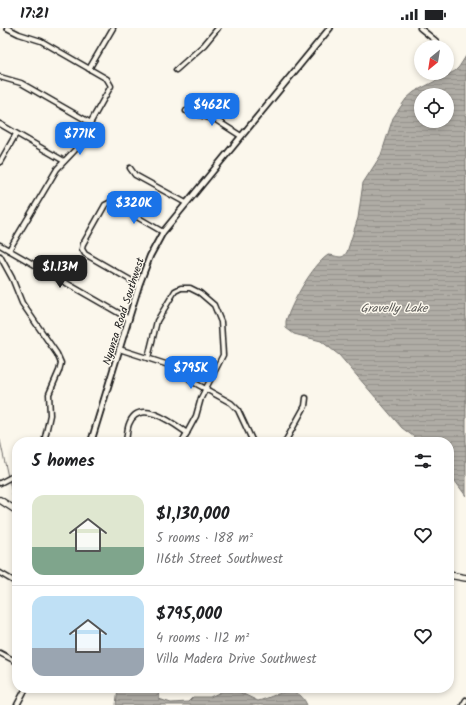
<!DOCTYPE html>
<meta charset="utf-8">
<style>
:root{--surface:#fff;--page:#f6f6f6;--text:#202124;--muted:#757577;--line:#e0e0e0;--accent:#1a73e8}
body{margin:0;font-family:Kalam,sans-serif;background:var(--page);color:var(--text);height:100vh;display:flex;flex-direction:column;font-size:15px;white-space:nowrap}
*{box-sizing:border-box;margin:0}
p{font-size:13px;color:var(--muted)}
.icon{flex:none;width:22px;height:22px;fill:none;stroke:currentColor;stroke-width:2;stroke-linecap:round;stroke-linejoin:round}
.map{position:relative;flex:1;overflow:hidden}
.panel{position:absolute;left:12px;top:409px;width:442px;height:256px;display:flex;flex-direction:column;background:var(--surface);border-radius:16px;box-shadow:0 2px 6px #0003}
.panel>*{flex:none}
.needle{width:26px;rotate:210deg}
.fabs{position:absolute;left:414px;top:12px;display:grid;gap:8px}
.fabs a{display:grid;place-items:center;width:40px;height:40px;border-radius:50%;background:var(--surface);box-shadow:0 2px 6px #0003;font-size:20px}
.price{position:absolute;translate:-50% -34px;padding:0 9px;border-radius:8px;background:var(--accent);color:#fff;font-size:13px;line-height:26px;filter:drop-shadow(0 1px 2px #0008)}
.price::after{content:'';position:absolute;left:50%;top:24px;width:12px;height:9px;margin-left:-6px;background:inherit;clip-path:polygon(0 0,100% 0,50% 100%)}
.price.on{background:#222;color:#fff}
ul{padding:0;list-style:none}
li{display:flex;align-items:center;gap:12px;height:100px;padding:0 20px}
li+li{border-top:1px solid var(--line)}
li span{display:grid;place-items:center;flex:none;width:112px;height:80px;border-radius:12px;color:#555}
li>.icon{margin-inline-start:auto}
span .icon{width:48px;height:48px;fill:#fffc;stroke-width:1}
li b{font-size:17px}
h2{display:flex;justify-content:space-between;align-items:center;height:48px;padding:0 20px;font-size:17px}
.status{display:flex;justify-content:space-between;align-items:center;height:28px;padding:0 20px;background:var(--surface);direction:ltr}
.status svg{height:11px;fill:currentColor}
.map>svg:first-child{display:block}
</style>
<div class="status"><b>17:21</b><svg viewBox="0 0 49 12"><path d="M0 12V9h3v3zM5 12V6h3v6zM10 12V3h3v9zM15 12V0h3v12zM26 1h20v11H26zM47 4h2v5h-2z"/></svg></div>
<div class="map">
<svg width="466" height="677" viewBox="0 0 466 677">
<defs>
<pattern id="water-rules" width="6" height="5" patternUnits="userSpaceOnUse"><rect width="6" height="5" fill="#afaca5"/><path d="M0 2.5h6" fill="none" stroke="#96938d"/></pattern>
</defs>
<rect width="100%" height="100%" fill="#fbf7ec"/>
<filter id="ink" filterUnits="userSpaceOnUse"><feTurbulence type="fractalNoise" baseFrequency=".025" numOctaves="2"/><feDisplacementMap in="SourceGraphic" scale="8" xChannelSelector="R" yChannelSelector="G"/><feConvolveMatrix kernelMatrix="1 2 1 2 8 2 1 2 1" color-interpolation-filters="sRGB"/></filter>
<g filter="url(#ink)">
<!-- water -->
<g fill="url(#water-rules)" stroke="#74726e" fill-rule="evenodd">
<path d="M466,28V468L449,445V414H421L402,400L339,327L321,313L294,306L286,300V293C292,274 312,238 328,227C337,227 342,233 347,224L358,190L363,155L381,127L393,90L406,71L414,64L455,43L459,39ZM421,67H447V93H421Z"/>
<path d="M118,660H158L159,671L171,675L188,674L193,669H210L223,663L239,664L258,673C275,669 296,652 307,677H116Z"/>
</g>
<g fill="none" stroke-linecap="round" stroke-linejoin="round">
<!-- stream -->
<g stroke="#74726e" stroke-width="1">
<path d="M0,412L8,449"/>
<path d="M9,452L15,478"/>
</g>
<defs>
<g id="minor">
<path d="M7,0L19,6L41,13L107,51L111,58L75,122L57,141L9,222"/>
<path d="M420,0L436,13"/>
<path d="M89,41L113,0"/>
<path d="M176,42L204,17L218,0"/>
<path d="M0,49L21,55L91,95"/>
<path d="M186,83L216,92L241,108"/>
<path d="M0,96L64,133"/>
<path d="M0,134L16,106"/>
<path d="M130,140L135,147L186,175"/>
<path d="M0,217L129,291"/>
<path d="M0,228L12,250L22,275L57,326L61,335L59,343L49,366L50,387L44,414"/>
<path d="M139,257L85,226L82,221L83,216L105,177L111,174L163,204"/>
<path d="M119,321L178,340L193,354L231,375L238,382L253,414"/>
<path d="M148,330L157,293L175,263L181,260H190L200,265L214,277L221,294L223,327L201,370L196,388L182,414"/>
<path d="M126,414C127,408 127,401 129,396C139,369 173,395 187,405"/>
<path d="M285,414L305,378L306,370"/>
<path d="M0,455L17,446"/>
<path d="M0,545L17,555"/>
<path d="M0,625L17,634"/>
<path d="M17,677L26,660"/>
<path d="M463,677L466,672"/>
</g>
<path id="tertiary" d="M91,414L139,257L150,228L163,204L330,0"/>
<g id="secondary">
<path d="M0,472L17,483"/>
<path d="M449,547L466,550"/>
</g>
</defs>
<!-- minor casing -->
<use href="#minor" stroke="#1c1c1c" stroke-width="7"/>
<!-- tertiary casing -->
<use href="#tertiary" stroke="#1c1c1c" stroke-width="8"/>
<!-- secondary casing -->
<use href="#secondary" stroke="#1c1c1c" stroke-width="8"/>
<!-- minor -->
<use href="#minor" stroke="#fbf7ec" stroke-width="4"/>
<!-- tertiary -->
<use href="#tertiary" stroke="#fbf7ec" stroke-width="4.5"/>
<!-- secondary -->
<use href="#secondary" stroke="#fbf7ec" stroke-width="5.5"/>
</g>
</g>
<g text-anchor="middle" stroke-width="3" stroke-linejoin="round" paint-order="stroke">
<!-- street labels -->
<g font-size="11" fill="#1c1c1c" stroke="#fbf7ec">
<text transform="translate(123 283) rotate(-72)" y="4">Nyanza Road Southwest</text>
</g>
<!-- water labels -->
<g font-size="12" font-style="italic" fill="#575653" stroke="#fbf7ec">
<text x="394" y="284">Gravelly Lake</text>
</g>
</g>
</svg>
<div class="fabs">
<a><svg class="needle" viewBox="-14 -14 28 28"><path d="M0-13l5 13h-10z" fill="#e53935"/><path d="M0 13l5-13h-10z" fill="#757577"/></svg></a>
<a><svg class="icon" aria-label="locate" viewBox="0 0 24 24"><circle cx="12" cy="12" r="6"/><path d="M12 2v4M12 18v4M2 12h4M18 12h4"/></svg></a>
</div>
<b class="price" style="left:212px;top:99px">$462K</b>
<b class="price" style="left:80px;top:128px">$771K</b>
<b class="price" style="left:134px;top:197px">$320K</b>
<b class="price on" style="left:60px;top:261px">$1.13M</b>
<b class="price" style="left:191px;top:362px">$795K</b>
<section class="panel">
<h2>5 homes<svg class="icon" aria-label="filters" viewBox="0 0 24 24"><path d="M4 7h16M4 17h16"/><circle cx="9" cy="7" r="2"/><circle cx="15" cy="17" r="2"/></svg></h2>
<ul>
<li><span style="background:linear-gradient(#dfe7d0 65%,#7fa58c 0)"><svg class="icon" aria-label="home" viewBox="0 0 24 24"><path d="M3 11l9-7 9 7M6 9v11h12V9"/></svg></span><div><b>$1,130,000</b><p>5 rooms · 188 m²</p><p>116th Street Southwest</p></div><svg class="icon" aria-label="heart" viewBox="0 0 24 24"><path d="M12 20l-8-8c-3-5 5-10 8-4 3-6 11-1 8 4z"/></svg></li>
<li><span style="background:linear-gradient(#bfe0f5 65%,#9aa5b1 0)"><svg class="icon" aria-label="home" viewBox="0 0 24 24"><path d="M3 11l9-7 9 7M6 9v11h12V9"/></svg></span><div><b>$795,000</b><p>4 rooms · 112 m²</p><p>Villa Madera Drive Southwest</p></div><svg class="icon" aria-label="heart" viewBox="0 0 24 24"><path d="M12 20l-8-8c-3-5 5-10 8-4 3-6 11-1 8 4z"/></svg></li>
</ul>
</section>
</div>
